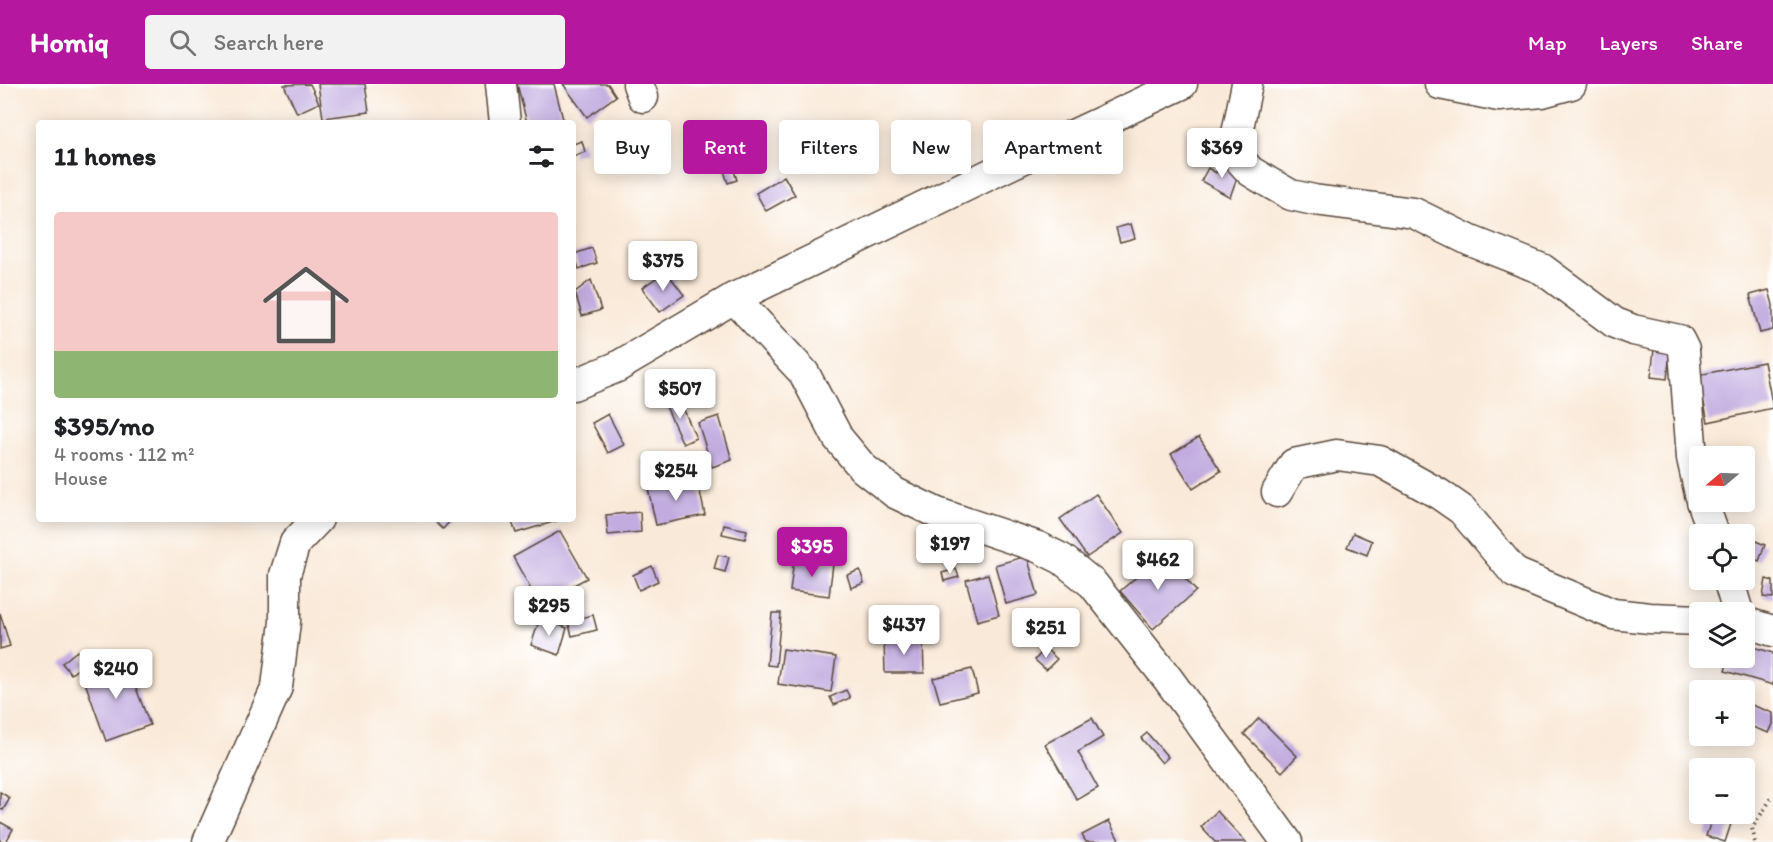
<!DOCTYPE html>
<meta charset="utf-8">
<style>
:root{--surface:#fff;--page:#f2f2f2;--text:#202124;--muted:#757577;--line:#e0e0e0;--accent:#b5179e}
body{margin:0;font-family:Itim,sans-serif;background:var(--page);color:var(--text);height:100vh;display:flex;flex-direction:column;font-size:22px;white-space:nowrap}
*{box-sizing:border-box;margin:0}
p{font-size:20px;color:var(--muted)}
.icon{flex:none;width:33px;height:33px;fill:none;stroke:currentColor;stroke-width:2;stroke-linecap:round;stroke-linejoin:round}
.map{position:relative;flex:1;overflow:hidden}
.drawer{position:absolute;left:36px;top:36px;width:540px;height:402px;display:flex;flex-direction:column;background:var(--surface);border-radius:6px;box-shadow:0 3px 15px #0003}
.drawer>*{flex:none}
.top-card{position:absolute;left:594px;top:36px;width:570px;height:54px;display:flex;gap:12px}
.needle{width:39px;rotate:251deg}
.fabs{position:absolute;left:1689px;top:362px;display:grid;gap:12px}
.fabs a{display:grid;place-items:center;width:66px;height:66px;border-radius:6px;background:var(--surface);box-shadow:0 3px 15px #0003;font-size:30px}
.price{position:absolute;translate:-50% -51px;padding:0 14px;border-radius:6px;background:#fff;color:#222;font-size:20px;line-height:39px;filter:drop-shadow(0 2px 3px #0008)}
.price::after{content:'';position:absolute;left:50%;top:36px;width:18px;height:14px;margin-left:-9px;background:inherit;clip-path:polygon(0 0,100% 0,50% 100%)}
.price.active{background:var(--accent);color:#fff}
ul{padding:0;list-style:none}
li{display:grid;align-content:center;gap:12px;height:318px;padding:0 18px}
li+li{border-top:2px solid var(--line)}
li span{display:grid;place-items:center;height:186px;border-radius:6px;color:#555}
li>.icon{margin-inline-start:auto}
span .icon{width:108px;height:108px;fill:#fffc;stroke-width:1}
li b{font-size:26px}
h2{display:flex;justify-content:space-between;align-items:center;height:72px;padding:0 18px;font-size:26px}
.tag{padding:0 21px;border-radius:6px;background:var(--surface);box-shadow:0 3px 15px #0003;font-size:21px;line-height:54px}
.tag.active{background:var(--accent);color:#fff}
header{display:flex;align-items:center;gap:36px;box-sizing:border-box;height:84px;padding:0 30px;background:var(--accent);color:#fff}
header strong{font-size:28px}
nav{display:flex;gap:33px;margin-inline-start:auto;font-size:21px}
.search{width:420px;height:54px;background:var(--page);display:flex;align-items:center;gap:15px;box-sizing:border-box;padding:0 21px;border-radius:6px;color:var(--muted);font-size:22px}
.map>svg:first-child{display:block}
</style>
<header>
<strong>Homiq</strong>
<div class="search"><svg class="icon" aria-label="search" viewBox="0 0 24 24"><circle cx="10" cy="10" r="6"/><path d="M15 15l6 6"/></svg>Search here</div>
<nav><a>Map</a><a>Layers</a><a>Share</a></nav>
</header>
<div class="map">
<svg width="1773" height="758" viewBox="0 0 1773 758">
<rect width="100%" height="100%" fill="#fff"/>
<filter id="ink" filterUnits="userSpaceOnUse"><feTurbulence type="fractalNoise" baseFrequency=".0167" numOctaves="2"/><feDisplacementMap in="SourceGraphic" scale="12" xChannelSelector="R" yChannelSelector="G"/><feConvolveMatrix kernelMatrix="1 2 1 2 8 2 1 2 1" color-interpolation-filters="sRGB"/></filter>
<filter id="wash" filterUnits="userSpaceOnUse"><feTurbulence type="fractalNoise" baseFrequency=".008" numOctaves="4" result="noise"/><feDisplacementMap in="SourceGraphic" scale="24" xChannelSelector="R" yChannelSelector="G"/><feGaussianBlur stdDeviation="1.35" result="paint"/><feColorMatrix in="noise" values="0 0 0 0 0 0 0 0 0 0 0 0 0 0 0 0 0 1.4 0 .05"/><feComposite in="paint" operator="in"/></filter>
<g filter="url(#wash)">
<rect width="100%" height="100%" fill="#f9e9d8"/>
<g id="blocks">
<!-- building -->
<g fill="#c1abdf">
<path d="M310,0L319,19L297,29L284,1Z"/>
<path d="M318,0H365L369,28L323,34Z"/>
<path d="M517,0H554L564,39H527Z"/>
<path d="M563,0H608L616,12L587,33Z"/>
<path d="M582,57L585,68L573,72V60Z"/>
<path d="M1222,78L1239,88L1230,113L1201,97L1208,84L1216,89Z"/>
<path d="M733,84L737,96L728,99L724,87Z"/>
<path d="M784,92L795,111L766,127L756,109Z"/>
<path d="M1131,140L1135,154L1120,158L1116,144Z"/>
<path d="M592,164L597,179L579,185L574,170Z"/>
<path d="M666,187L684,211L660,228L642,204Z"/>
<path d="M591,196L601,226L582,232L575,208Z"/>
<path d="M1769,206L1773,221V246L1760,249L1750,211Z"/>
<path d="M1654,265L1670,267L1667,295L1651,293Z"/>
<path d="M1764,278L1773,324L1708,338L1698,291Z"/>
<path d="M678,312L696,354L683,360L664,318Z"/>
<path d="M608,330L624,361L608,369L592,339Z"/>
<path d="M719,332L732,376L712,383L698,339Z"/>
<path d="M1199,353L1221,387L1193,405L1171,370Z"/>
<path d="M697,394L705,431L656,441L648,404Z"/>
<path d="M1096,410L1123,449L1087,473L1060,435Z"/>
<path d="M640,428L641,448L608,451L606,431Z"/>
<path d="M432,435H452L443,445Z"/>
<path d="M511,435H560V436L516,449Z"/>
<path d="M724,441L747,446L745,455L722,450Z"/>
<path d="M560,447L587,494L539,520L513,473Z"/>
<path d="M1353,449L1372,457L1367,471L1347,463Z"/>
<path d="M1744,452L1765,461L1759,477L1744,471Z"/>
<path d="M1164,469L1196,507L1153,545L1120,507Z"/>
<path d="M718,471L729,473L725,488L714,485Z"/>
<path d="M1027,472L1038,511L1006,520L995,481Z"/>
<path d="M794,475L833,480L829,512L790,507Z"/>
<path d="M652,482L658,497L639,506L633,491Z"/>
<path d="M956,485L959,493L944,497L942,489Z"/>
<path d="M860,486L864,499L851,504L847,491Z"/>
<path d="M988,490L999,531L977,537L966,496Z"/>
<path d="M1766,495L1773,497V514L1763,513Z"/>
<path d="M0,529L10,562L0,565Z"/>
<path d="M772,529H781L776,582L767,581Z"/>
<path d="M593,531L597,546L572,552L568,537Z"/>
<path d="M540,534L567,544L559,571L531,561Z"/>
<path d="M923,555L924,589H885L884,556Z"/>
<path d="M1744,560L1773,569V601L1725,587L1729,573H1744Z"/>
<path d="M1045,564L1057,575L1046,586L1035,576Z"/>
<path d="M783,565L836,573L831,608L778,600Z"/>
<path d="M77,567L86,579L71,590L62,579Z"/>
<path d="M125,575L150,641L106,657L82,590Z"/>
<path d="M972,585L978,609L940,618L933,594Z"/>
<path d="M846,606L850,614L834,621L830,613Z"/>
<path d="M1744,618L1773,629V640L1769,649L1744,640Z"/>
<path d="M1092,634L1103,653L1078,668L1098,704L1077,716L1045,660Z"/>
<path d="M1259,634L1297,672L1282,688L1244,650Z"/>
<path d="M1147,649L1168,673L1162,679L1141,654Z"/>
<path d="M0,708L10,714L3,726L0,725Z"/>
<path d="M1217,727L1246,758H1215L1201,743Z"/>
<path d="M1712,734L1731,740L1725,758L1706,752Z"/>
<path d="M1109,737L1120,758H1086L1082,751Z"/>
<path d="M0,738L13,745L6,758H0Z"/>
</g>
</g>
</g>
<g filter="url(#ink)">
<use href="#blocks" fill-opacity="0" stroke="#58473a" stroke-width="1.5"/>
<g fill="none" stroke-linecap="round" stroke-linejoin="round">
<defs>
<g id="minor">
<path d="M501,0L505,39"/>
<path d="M638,0L643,13"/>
<path d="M1247,0L1234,64L1240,76L1250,87L1268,98L1291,111L1314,116L1414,129L1471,157L1542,185L1615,239L1633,246L1679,256L1684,266L1692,374L1700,410"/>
<path d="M1440,0L1499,12L1542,8L1571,0"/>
<path d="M734,214L804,289L838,354L863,384L895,409L937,429L1038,463L1062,475L1093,500L1168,595L1287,758"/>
<path d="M573,301L617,283L734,214L1007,82L1182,0"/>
<path d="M1277,408L1294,380L1337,371L1380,377L1439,410L1462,426L1515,489L1613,530L1650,534L1700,536"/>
<path d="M1702,417L1714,450"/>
<path d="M1728,495L1738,528"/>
<path d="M1744,538L1773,547"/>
<path d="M208,758L277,603L285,538V491L295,459L318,435"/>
</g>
</defs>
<!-- minor casing -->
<use href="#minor" stroke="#58473a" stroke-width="33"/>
<!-- path -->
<path stroke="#58473a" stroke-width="4" stroke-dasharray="1.5 4.5" stroke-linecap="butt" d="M1755,758L1752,744L1773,712"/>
<!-- minor -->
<use href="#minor" stroke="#fff" stroke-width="30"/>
</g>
</g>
</svg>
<div class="fabs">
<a><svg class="needle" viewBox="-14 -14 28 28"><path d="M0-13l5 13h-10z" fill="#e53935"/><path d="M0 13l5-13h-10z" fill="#757577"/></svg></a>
<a><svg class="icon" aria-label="locate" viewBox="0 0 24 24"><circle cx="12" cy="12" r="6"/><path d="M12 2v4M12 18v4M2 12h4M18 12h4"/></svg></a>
<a><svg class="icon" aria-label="layers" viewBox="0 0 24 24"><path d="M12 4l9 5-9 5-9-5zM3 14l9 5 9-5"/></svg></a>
<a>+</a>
<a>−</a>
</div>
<b class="price" style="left:1222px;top:95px">$369</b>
<b class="price" style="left:663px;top:208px">$375</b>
<b class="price" style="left:680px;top:336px">$507</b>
<b class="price" style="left:676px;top:418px">$254</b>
<b class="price" style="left:950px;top:491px">$197</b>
<b class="price active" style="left:812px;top:494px">$395</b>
<b class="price" style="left:1158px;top:507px">$462</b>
<b class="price" style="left:549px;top:553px">$295</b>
<b class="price" style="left:904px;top:572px">$437</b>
<b class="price" style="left:1046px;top:575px">$251</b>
<b class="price" style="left:116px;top:616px">$240</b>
<div class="top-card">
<a class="tag">Buy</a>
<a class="tag active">Rent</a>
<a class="tag">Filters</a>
<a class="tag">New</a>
<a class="tag">Apartment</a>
</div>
<section class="drawer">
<h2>11 homes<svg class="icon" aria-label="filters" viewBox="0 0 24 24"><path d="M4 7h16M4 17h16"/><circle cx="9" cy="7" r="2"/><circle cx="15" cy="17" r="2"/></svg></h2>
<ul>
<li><span style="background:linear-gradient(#f6c9c9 75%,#8fb573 0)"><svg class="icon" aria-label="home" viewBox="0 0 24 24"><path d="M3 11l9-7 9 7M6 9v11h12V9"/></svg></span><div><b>$395/mo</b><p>4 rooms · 112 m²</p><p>House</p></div></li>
</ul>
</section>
</div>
